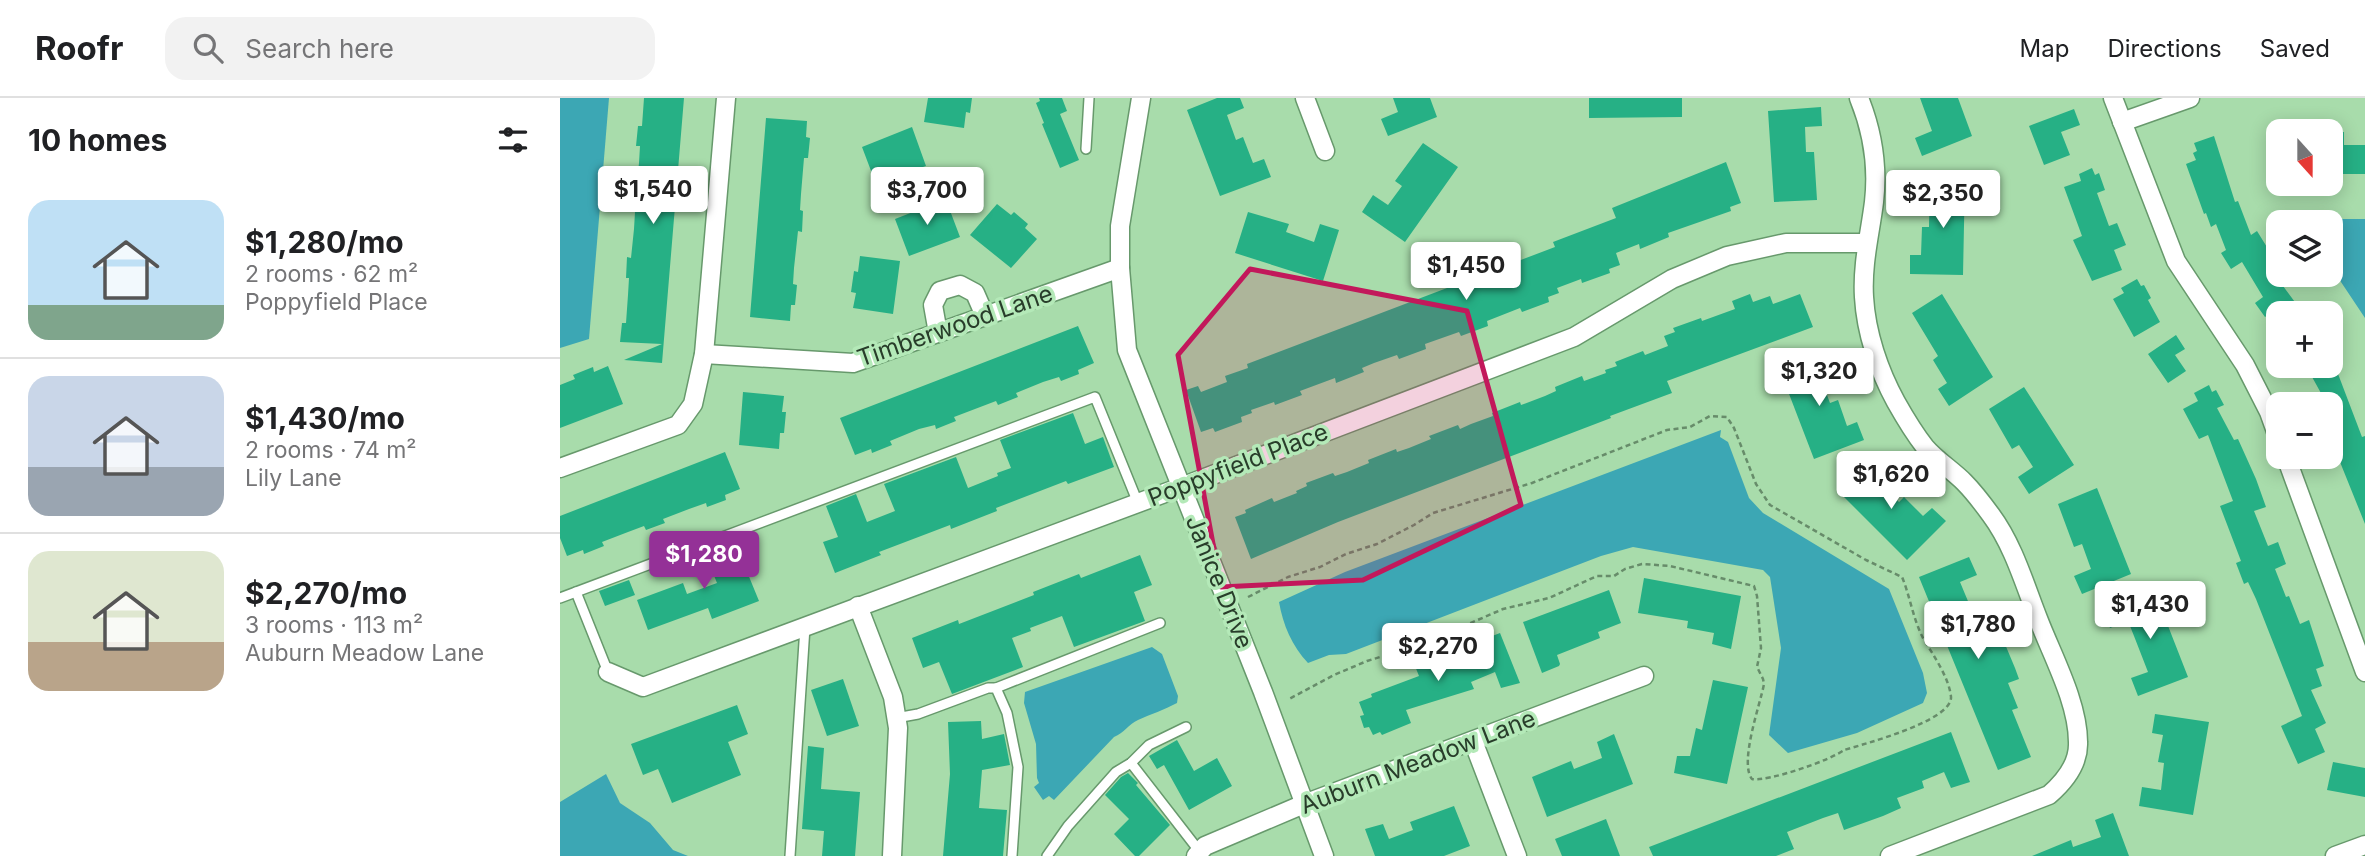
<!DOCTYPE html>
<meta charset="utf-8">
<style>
:root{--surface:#fff;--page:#f2f2f2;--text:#202124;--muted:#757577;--line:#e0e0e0;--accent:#943197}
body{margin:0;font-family:Inter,sans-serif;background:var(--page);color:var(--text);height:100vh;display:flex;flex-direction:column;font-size:26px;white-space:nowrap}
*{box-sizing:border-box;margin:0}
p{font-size:23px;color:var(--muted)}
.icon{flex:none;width:38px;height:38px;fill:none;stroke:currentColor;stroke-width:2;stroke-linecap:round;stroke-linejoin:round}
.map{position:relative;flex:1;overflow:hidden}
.panel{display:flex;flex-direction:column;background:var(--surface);width:560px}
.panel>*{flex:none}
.needle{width:46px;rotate:159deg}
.fabs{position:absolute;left:1706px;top:21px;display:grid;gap:14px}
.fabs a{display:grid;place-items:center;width:77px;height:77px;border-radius:14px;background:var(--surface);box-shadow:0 4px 18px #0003;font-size:35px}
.price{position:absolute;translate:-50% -60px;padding:0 16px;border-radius:7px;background:#fff;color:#222;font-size:23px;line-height:46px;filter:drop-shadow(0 2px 4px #0008)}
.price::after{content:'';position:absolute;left:50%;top:42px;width:21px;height:16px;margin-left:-10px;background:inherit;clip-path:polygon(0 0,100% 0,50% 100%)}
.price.active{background:var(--accent);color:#fff}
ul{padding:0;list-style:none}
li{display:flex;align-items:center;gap:21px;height:175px;padding:0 28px}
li+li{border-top:2px solid var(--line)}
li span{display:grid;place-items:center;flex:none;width:196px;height:140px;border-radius:21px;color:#555}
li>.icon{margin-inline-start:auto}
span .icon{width:84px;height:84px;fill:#fffc;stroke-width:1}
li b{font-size:30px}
h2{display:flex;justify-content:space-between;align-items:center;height:84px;padding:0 28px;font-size:30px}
header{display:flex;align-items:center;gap:42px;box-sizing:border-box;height:98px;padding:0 35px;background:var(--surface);border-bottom:2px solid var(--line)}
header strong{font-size:33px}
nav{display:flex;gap:38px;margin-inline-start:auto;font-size:24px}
.search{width:490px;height:63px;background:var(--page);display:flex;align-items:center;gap:18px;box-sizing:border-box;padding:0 24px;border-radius:21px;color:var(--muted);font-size:26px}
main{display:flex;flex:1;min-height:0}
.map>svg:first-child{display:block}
</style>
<header>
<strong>Roofr</strong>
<div class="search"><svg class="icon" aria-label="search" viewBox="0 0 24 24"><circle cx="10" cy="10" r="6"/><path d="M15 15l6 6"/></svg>Search here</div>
<nav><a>Map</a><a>Directions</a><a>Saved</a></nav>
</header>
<main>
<section class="panel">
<h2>10 homes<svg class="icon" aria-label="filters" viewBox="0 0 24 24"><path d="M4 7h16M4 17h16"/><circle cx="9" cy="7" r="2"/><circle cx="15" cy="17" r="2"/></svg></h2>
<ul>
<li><span style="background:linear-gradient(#bfe0f5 75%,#7fa58c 0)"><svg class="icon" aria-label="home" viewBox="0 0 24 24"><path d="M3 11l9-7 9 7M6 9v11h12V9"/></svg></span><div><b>$1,280/mo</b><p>2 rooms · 62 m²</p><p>Poppyfield Place</p></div></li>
<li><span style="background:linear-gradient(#c9d6e8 65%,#9aa5b1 0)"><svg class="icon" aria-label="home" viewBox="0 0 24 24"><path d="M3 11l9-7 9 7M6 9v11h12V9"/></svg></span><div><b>$1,430/mo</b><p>2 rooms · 74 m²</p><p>Lily Lane</p></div></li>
<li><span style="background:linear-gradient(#dfe7d0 65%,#b9a48a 0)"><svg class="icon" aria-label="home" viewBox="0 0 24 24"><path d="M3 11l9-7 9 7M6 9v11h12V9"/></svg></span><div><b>$2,270/mo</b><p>3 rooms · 113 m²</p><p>Auburn Meadow Lane</p></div></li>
</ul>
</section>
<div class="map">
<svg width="1805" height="758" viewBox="0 0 1805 758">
<rect width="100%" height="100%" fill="#a8dcab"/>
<!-- water -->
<g fill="#3ca7b4">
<path d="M0,0H49L29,241L0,250Z"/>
<path d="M1771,121H1805V220L1771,169V124H1762Z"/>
<path d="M1161,332L1160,339L1168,344L1189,400L1203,415L1329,491L1363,575L1367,595L1363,605L1297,635L1228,655L1209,637L1221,550L1210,479L1203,472L1073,449L1041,458L786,556L769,557L748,565C732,548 723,527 719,504L785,474Z"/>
<path d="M592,549L602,556L618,598L617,605C604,612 591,616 578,622C569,626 564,635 554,639L494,702L489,698L483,702L474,689L479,685L477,680L476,646L464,605L465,594Z"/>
<path d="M46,676L60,705L90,725L113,752L128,758H0V704Z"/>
</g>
<!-- building -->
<g fill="#26b085">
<path d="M84,0H124L102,265L64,262L102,246L60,244L62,225H66L68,197L69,180H66L67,159L71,160L74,131L75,114L71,113L73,93L76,94L79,65L80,48H76L78,28H82Z"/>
<path d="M368,0H412L410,15L406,14L404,30L364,24Z"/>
<path d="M479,0H502L507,13L500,16L519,62L500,70L482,26L484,25L476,5L480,3Z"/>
<path d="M657,0H680L684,10L667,17L676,42L683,39L693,65L704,61L711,79L660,98L627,12Z"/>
<path d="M833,0H870L877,19L828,38L821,21L838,14Z"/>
<path d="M1029,0H1122V19L1029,20Z"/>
<path d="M1360,0H1398L1412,38L1362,58L1355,40L1372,33Z"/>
<path d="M1261,9L1262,28L1245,29L1246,54H1254L1257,102L1214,104L1208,13Z"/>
<path d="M1514,11L1520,27L1501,34L1510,57L1484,67L1469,28Z"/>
<path d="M206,20L247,23L246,39L250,40L248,60H244L241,96L240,112L243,113L242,134L238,133L234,170L233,186L237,187L235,207H231L230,223L190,219Z"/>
<path d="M352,29L366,68L351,73L352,77L332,84L331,81L316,86L302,49Z"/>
<path d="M1784,34V47H1805V76H1771V35Z"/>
<path d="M1654,38L1675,104L1678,103L1691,137L1697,133L1718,167L1712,173L1743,215H1711L1705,219L1695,205L1703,199L1682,164L1671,171L1661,155L1666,152L1656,126L1651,129L1646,115L1644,116L1626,66L1636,62L1633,55L1637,53L1634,45Z"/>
<path d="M863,45L898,69L845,144L802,114L813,97L828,107L842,88L835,83Z"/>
<path d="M1166,64L1181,105L1170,109L1171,113L1108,135L1109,139L1080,151L1079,146L1056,155L1060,167L1049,171L1050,175L1022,185L1021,181L997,190L999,195L988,199L989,204L962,214L960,210L927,223L928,228L901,238L899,234L865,246L866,251L839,261L837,257L814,265L802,270L804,274L776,285L775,280L740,293L742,297L715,307L714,304L691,312L692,315L681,319L682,324L655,334L653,330L641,334L626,292L638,288L641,294L667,284L665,278L688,270L687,266L995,149L993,144L1056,120L1052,110Z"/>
<path d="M1532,70L1535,77L1539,75L1545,92L1537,95L1549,128L1557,125L1566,147L1554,152L1562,172L1532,183L1513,142L1522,138L1504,89L1521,83L1519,76Z"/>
<path d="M1370,78H1405L1403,177L1350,176V157H1361L1362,129H1369Z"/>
<path d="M386,102L400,139L349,158L335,121L353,114L351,110L370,103L371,107Z"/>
<path d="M437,106L451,117L454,114L468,126L465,130L477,141L451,170L410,137Z"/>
<path d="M688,114L729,126L726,134L754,144L760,126L779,132L763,183L675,155Z"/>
<path d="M300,158L340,163L333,216L293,210L296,195L291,194L294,173L298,174Z"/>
<path d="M1577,181L1581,188L1584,187L1591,200L1588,202L1600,224L1574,239L1553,201L1564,195L1561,190Z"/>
<path d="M1190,196L1193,204L1210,198L1213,206L1240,196L1253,229L1107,283L1112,295L1050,318L1051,320L778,424L691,461L675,419L686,415L685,412L712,400L714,404L737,395L736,393L747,388L746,385L773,375L775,378L787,374L809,365L808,362L836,351L837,354L849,350L871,341L869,338L898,327L900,331L911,326L933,318L932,315L960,304L961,307L985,298L996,293L995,289L1022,278L1024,283L1046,275L1045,272L1057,268L1055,264L1083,253L1085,257L1108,248L1104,238L1115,234L1113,230L1141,220L1142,223L1175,211L1172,203Z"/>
<path d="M1382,196L1433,279L1389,308L1378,291L1387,285L1373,262L1378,258L1352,215Z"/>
<path d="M518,228L534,265L518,272L519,276L501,283L499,279L483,284L456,295L458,299L438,307L436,303L394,319L396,323L376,331L375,327L359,331L330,343L332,347L312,355L311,351L295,357L280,320Z"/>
<path d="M1616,237L1625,251L1615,257L1626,273L1608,285L1588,256Z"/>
<path d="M1271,255L1278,274L1261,281L1270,305L1278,302L1287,328L1297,324L1304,342L1254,361L1221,275Z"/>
<path d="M48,268L63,306L0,330V287L15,281L13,277L33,269L34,274Z"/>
<path d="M1746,268H1775L1802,339L1805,338V426L1780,364L1778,365L1772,350L1778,348L1771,329V306H1739L1762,297Z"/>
<path d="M1649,287L1652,294L1656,292L1664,307L1657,310L1674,342L1678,341L1696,381L1706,409L1694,413L1708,448L1718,444L1726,466L1715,471L1726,499L1729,498L1740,526L1749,522L1764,568L1756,571L1762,588L1751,592L1766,625L1755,631L1765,654L1738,666L1721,628L1742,618L1696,501L1688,484L1684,486L1676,465L1681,463L1660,408L1673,403L1648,337L1639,341L1623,311L1638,303L1634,295Z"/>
<path d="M1464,289L1514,367L1469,396L1458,379L1473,369L1459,347L1452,351L1429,311Z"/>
<path d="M183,294L224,298L222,314H226L224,335H220L219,351L179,347Z"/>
<path d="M513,315L525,346L543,339L554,369L508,386L506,383L436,410L437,413L391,431L390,427L319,454L321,457L275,475L263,444L278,439L266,408L296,396L307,424L335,413L324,386L396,359L408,390L438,378L437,375L451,370L440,342Z"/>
<path d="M165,354L180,391L165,397L166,402L147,409L146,405L129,411L103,421L105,425L86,432L84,428L68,434L42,444L44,448L24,456L23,452L7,458L0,440V418Z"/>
<path d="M1319,358L1333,373L1320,386L1339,404L1344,399L1363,418L1372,410L1386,423L1347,462L1281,396Z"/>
<path d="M1537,390L1571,476L1522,496L1514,478L1531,471L1522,446L1514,449L1498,406Z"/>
<path d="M174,442L199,503L152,521L148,510L88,532L77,502L123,485L127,496L157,485L144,453Z"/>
<path d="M580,457L592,487L574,494L585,523L514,549L502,518L470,530L471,533L452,540L463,569L392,596L379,564L363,570L352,540L398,522L399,526L474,497L473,494L519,476L521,480Z"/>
<path d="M1409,459L1417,477L1400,484L1410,508L1416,506L1426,531L1437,527L1455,570L1459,581L1448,585L1458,610L1452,612L1471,659L1438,672L1359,479Z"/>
<path d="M1084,480L1181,498L1171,551L1152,546L1154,535L1127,530L1128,523L1078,515Z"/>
<path d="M69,482L75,497L45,508L39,493Z"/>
<path d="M1049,492L1061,525L1038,534L1040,540L997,557L1000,566L999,568L982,575L963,524Z"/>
<path d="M1594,492L1628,579L1578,598L1571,580L1588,574L1574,538L1568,523L1550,530L1543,512Z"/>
<path d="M940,535L960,585L941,590L935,574L911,584L914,591L846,612L851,625L834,632L822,637L820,634L813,637L809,629L804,630L800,618L804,617L799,604L812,599L811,596L859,578L855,568Z"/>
<path d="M283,581L299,628L267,638L251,592Z"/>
<path d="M1153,582L1188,589L1167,686L1114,675L1117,658H1130L1136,630L1142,632Z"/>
<path d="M177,607L188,636L168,644L181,677L112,705L98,671L83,677L71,646Z"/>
<path d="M1595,616L1649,624L1633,717L1579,708L1582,689L1601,692L1604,665L1598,664L1603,637L1592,635Z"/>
<path d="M421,623L422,641L444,636L450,667L422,672L419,710L447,712L443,758H383L390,676L388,624Z"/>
<path d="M1391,634L1410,684L1391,690L1384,674L1362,683L1364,690L1337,700L1341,710L1323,718L1284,732L1278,715L1263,720L1227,734L1234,751L1216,758H1093L1089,749Z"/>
<path d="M1054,636L1073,686L987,719L972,679L1011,663L1014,671L1042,660L1037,644Z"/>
<path d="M617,642L634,673L657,660L672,688L629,712L604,667L597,671L589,658Z"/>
<path d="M248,648L264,650L261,691L300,694L295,758H262L264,733L242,731Z"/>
<path d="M1773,664L1805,670V699L1767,692Z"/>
<path d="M568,675L578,685L576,687L610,727L579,758H575L554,736L569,721L545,697L561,679Z"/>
<path d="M894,708L910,748L884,758H815L805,731L823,726L829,741L853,732L850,724Z"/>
<path d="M1553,715L1569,758H1472L1511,742L1513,749L1541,739L1535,722Z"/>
<path d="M1046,721L1060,758H1002L995,741Z"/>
</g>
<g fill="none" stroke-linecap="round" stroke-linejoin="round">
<defs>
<g id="service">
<path d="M526,51L529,0"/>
<path d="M16,494L48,574"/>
<path d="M0,500L535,299L578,405"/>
<path d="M436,590L600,525"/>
<path d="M336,620L358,616L428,590H436L447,615L458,669L452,758"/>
<path d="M571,665L640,754"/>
<path d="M230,758L245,529"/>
<path d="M487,758L508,728L556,674L571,665L589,647L626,629"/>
</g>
<g id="minor">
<path d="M581,0L560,128V170L567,252L703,594L764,758"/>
<path d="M745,0L765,53"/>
<path d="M1299,0C1312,32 1318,69 1314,104C1310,136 1302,166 1304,199C1306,235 1319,273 1336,304C1345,320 1354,335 1365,349C1376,362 1392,372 1404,384C1414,394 1423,406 1431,417C1454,448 1465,488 1479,523C1493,559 1518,605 1518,644C1519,665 1504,684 1489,697L1330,758"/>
<path d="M1553,0L1616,163L1685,267L1709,314L1718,339"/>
<path d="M1562,24L1630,0"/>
<path d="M378,235L373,207L380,193L400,187L415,195L425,218"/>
<path d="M144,256L293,265L560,170"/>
<path d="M1726,359L1805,574"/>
<path d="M0,370L118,327L133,306L144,256L166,0"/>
<path d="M298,508L333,599L338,630L332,758"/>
<path d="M48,574L83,589L621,389L1014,239L1112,181L1167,158L1226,145H1306"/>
<path d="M913,643L957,758"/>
<path d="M636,758L645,748L744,706L1084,578"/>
<path d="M1775,758L1805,747"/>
</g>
</defs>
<!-- service casing -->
<use href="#service" stroke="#67996c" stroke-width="12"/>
<!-- minor casing -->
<use href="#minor" stroke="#67996c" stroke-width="21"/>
<!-- path -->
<path stroke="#678c6a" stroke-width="2.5" stroke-dasharray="5 3.5" stroke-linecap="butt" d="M688,499L728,479L760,469L786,456L817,446L854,427L873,415L972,385L1107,332L1130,329L1150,318L1167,319L1174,330L1196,386L1210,407L1306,462L1342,479C1350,498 1353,521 1363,540C1373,557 1389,579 1391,599C1392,623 1304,646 1284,652C1271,662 1208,684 1192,681C1179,665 1200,607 1204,586L1203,581L1197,569L1201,550L1197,498L1194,488L1110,468L1082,466L1065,471L1054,478H1037L989,500L943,511L862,546L807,563L774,577L729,601"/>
<!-- service -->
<use href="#service" stroke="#fff" stroke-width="9"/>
<!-- minor -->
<use href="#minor" stroke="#fff" stroke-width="18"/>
</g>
<!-- marked area -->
<path fill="#c2185b" fill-opacity="0.2" stroke="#c2185b" stroke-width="5" stroke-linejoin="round" d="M690,171L907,213L961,407L803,482L661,489L618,257Z"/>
<g text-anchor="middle" stroke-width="7" stroke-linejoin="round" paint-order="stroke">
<!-- street labels -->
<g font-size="24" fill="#283d2a" stroke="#b4e9b8">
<text transform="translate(395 228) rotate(-19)" y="8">Timberwood Lane</text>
<text transform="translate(678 367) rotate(-21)" y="8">Poppyfield Place</text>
<text transform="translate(659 484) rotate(68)" y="8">Janice Drive</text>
<text transform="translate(858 664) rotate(-21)" y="8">Auburn Meadow Lane</text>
</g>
</g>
</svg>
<div class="fabs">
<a><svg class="needle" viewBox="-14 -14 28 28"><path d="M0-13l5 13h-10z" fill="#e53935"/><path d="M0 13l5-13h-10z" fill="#757577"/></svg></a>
<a><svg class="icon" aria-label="layers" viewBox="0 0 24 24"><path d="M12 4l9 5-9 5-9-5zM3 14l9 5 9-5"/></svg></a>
<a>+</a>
<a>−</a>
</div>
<b class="price" style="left:93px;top:128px">$1,540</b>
<b class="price" style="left:367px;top:129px">$3,700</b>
<b class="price" style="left:1383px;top:132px">$2,350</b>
<b class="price" style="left:906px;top:204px">$1,450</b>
<b class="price" style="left:1259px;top:310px">$1,320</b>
<b class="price" style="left:1331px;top:413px">$1,620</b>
<b class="price active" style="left:144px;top:493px">$1,280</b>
<b class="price" style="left:1590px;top:543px">$1,430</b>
<b class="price" style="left:1418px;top:563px">$1,780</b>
<b class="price" style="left:878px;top:585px">$2,270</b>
</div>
</main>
